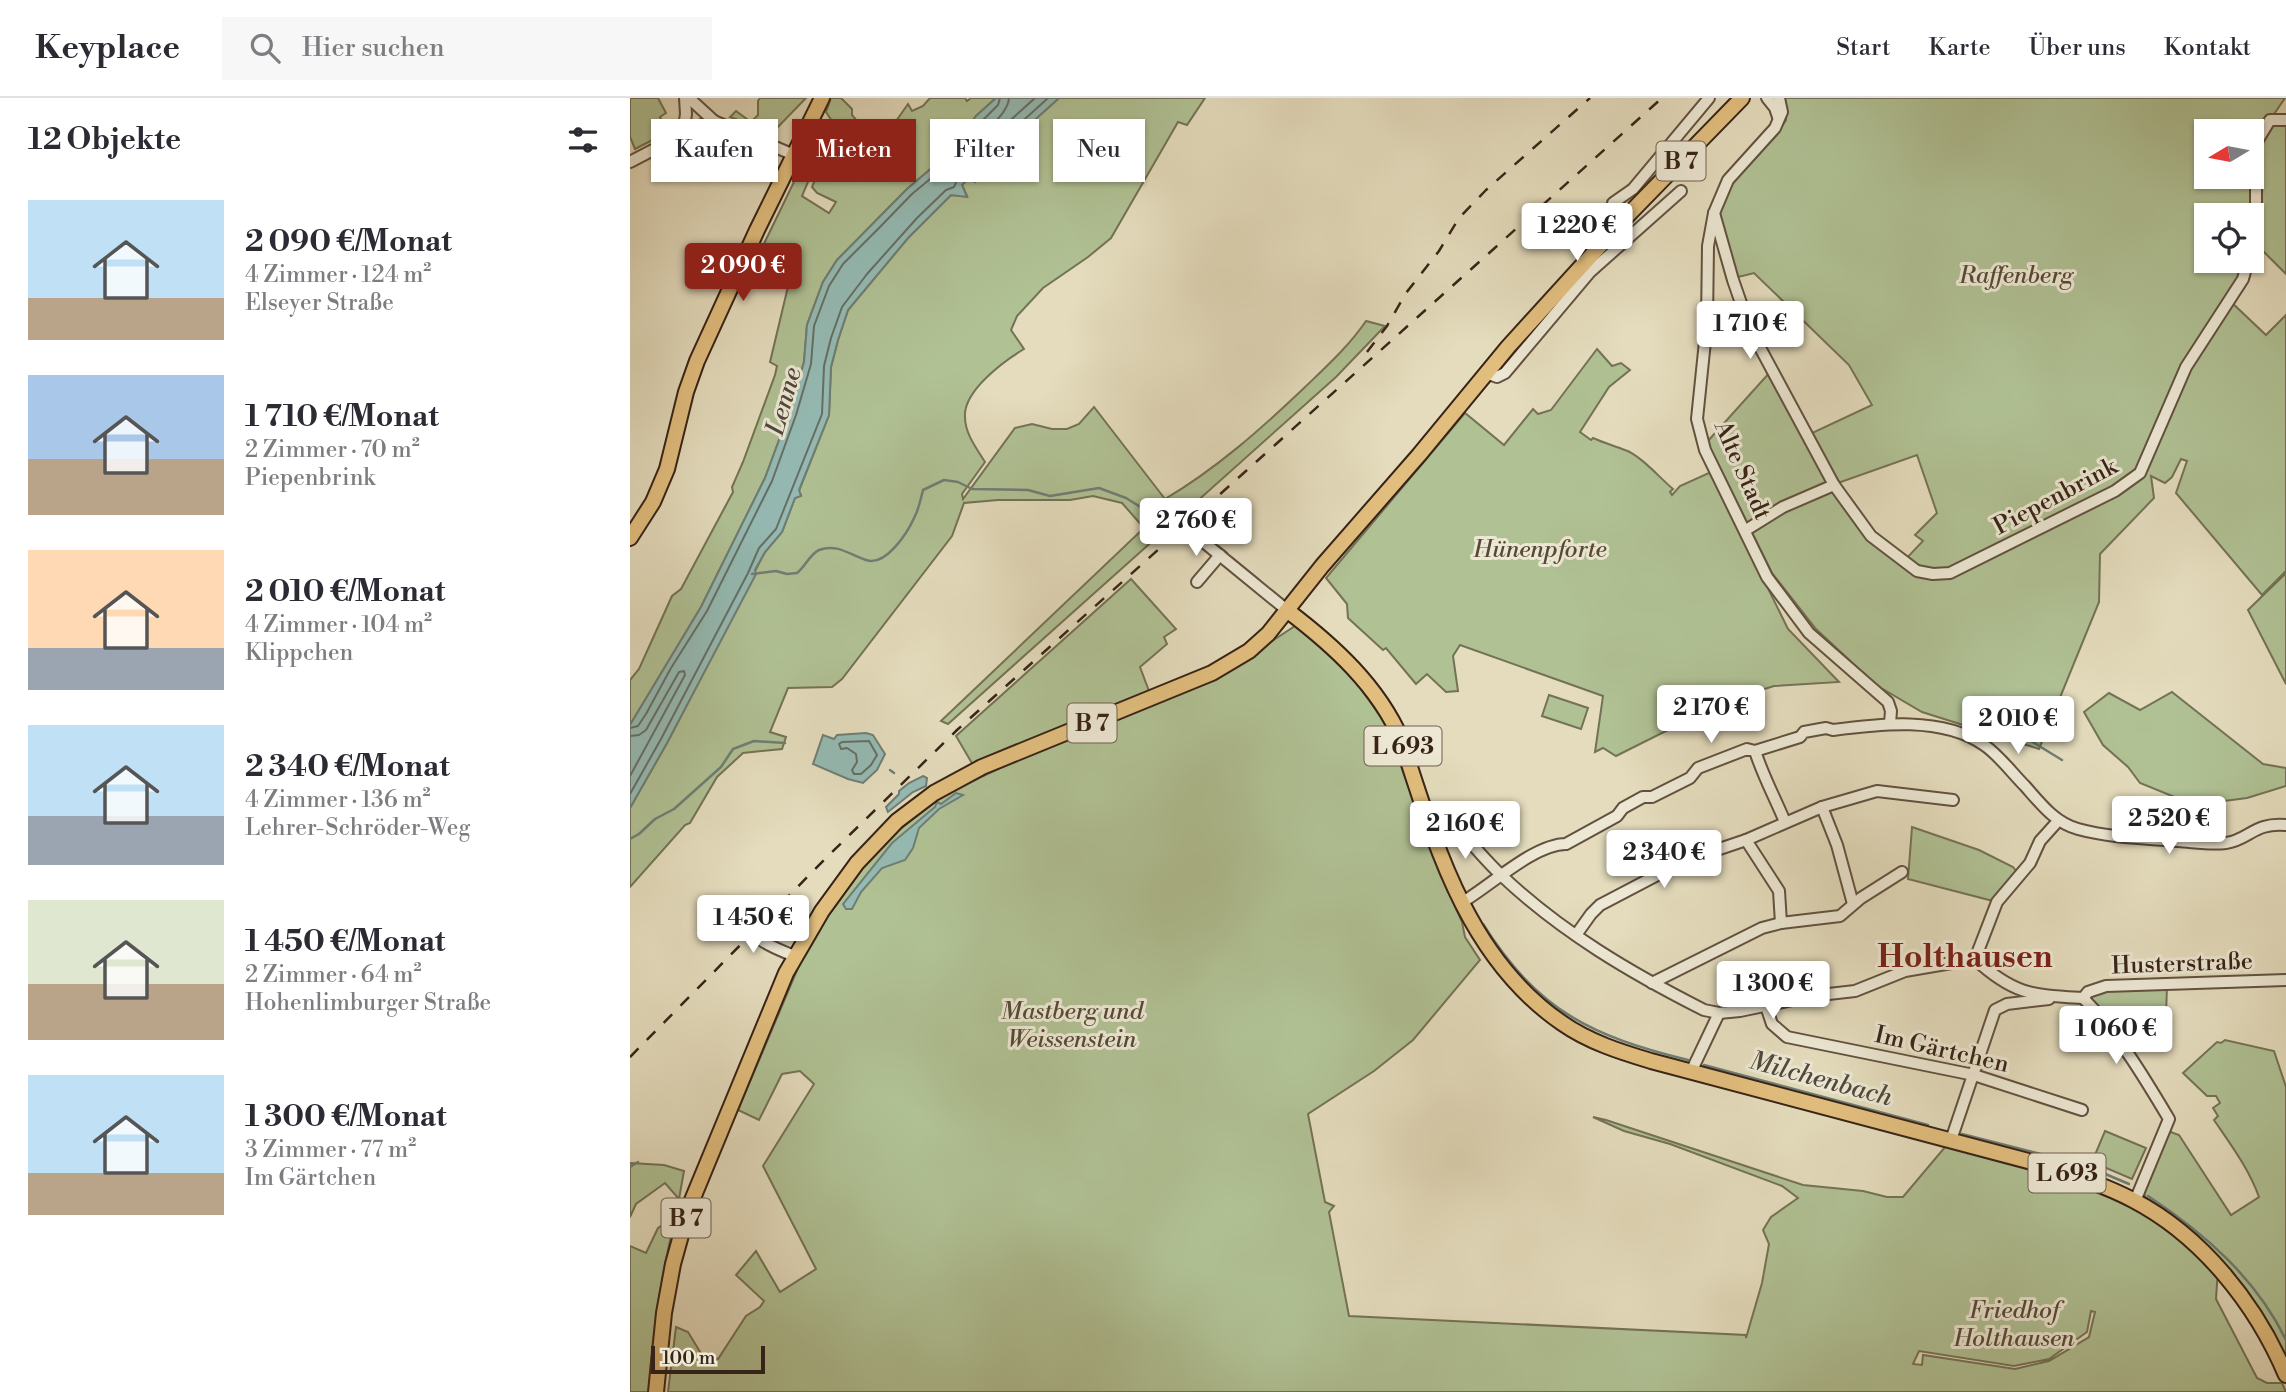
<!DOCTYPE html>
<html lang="de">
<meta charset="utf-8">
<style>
:root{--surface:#fff;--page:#f7f7f7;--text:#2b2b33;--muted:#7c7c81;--line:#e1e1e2;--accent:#8f2418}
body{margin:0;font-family:"Libre Bodoni",serif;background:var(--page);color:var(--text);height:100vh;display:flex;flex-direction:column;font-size:26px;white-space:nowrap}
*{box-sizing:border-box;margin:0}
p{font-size:23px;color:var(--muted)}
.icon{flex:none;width:38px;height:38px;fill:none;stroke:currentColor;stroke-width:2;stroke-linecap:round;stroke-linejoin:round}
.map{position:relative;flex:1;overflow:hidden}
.details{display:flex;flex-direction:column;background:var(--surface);width:630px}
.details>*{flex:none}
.hud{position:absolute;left:21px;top:21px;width:665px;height:63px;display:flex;gap:14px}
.needle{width:46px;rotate:260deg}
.fabs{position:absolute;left:1564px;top:21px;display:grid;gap:14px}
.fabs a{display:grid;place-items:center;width:70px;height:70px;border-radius:0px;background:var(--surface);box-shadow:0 2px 5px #0004;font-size:35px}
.scale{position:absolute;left:21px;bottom:18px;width:114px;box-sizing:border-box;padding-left:7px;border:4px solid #372317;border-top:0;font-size:19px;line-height:24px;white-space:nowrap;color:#372317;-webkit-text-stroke:5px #ede8d4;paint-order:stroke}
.price{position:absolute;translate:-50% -60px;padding:0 16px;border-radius:7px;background:#fff;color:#222;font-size:23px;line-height:46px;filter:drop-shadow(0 2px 4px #0008)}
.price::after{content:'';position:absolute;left:50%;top:42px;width:21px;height:16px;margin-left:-10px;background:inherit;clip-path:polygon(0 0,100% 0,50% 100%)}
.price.active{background:var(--accent);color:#fff}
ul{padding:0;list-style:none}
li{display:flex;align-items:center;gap:21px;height:175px;padding:0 28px}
li span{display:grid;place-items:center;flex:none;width:196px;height:140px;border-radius:0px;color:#555}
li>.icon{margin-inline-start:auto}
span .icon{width:84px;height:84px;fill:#fffc;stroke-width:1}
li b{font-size:30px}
h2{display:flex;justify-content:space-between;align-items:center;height:84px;padding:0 28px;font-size:30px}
.chip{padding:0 24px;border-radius:0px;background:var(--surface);box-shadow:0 2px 5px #0004;font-size:24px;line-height:63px}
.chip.active{background:var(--accent);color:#fff}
header{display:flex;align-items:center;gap:42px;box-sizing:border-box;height:98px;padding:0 35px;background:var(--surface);border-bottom:2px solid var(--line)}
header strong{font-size:33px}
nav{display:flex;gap:38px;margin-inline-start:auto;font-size:24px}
.search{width:490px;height:63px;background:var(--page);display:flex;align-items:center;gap:18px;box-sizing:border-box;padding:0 24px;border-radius:0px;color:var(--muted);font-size:26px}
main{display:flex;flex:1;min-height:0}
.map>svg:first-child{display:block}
</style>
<header>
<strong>Keyplace</strong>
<div class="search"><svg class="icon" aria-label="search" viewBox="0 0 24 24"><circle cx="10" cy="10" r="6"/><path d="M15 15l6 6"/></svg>Hier suchen</div>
<nav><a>Start</a><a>Karte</a><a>Über uns</a><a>Kontakt</a></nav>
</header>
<main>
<section class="details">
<h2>12 Objekte<svg class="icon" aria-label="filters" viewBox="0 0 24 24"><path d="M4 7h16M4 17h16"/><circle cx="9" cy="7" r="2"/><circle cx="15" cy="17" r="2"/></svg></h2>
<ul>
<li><span style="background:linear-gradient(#bfe0f5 70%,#b9a48a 0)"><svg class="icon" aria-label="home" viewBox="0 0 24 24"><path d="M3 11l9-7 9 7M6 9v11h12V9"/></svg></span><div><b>2 090 €/Monat</b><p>4 Zimmer · 124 m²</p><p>Elseyer Straße</p></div></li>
<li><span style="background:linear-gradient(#a9c7e8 60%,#b9a48a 0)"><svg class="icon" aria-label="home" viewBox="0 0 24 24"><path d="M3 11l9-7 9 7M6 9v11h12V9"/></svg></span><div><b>1 710 €/Monat</b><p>2 Zimmer · 70 m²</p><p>Piepenbrink</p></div></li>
<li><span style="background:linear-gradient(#ffd9b3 70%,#9aa5b1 0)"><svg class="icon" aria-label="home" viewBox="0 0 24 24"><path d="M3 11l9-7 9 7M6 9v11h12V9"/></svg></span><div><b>2 010 €/Monat</b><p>4 Zimmer · 104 m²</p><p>Klippchen</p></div></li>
<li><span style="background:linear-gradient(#bfe0f5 65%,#9aa5b1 0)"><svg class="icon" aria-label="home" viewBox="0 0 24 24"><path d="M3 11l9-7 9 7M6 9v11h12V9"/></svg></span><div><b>2 340 €/Monat</b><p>4 Zimmer · 136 m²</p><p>Lehrer-Schröder-Weg</p></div></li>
<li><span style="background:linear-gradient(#dfe7d0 60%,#b9a48a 0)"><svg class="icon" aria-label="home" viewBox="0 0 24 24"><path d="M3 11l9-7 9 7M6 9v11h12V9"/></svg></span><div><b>1 450 €/Monat</b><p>2 Zimmer · 64 m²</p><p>Hohenlimburger Straße</p></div></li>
<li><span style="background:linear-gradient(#bfe0f5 70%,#b9a48a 0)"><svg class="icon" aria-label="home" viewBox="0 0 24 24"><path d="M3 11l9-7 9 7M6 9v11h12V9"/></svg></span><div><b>1 300 €/Monat</b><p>3 Zimmer · 77 m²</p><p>Im Gärtchen</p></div></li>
</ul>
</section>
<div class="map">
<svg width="1656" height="1294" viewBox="0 0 1656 1294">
<rect width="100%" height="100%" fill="#e4dcbd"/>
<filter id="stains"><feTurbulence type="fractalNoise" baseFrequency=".00286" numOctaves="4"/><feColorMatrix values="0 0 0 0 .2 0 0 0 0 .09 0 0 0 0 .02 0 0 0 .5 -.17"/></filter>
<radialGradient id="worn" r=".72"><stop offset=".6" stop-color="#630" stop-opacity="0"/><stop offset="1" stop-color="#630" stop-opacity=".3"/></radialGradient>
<!-- green -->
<g fill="#b0c194" stroke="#747256" stroke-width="2" fill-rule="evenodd">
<path d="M0,0H28L36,15L30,19L38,34L5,51L0,39Z"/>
<path d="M130,0H176L146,31L140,34L100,19L106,13L121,24L128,17V3Z"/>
<path d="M201,0H211L222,11V17L244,44L259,33L278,6L282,13L293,8L300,0H335L337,3L341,0H366L346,18L317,57L277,91L207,162L193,184L177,227L174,264L159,315L135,380L71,509L0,627V582L9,571L42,498L51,491L103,394L102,389L113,364L145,277L147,268L140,264L161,176L134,163L130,154L193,24L197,27L199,34L172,98L199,115L206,104L187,95L182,89L204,35V26L196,14Z"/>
<path d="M429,0H575L557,27L548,24L481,140L458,159L413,190L387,218L381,232L394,251C374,263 333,293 335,319C335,336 347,351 355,364L332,396L333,401L385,330L402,326L422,331H437L449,326L464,309L535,401C586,371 631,331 674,290C696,269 719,248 736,223L755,228L706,279L318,626L311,623L514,430L492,405L463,398L440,402H368L334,405L322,438L212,581L202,589L158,590L140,634L156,639L152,651L113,655L87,679L60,725L55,727L0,789V710L37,645L125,476V473L135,454L152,434L165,400L171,397L169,393L199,317L201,269L208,242L218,212L278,140L321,97L337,98L332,87L340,79L345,83L350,71H354V67Z"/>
<path d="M1153,0H1655L1640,22H1656V176L1624,144L1622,117H1577V163H1618L1599,202L1636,237L1656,217V473L1632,497L1546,395L1557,363L1551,361L1542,379L1535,385L1521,378L1524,400L1470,456L1469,504L1409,651L1292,614L1246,587L1186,531L1142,475L1077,344L1141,273L1176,338L1242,307L1219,267L1124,175L1104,180L1089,121C1091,77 1136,56 1156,22ZM1577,33H1622V79H1577ZM1287,357L1307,415L1285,437L1293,443L1274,463L1241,438L1205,386Z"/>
<path d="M967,251L982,268L991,265L1000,272L979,289L950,334L961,342L963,340C974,345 985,348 995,352C1010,357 1030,380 1043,391L1040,394L1042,397L1050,388L1081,374L1158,531L1209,584L1144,588L1106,600L1089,599L1060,605L1032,620L1038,632L986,658L973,650L965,654L973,598L830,547L823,558L828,593L816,594L797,576L786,586L756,550L753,552L718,520L717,506L696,480L835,315L874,347L903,311L908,316L921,312Z"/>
<path d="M1656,475V586L1618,512Z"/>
<path d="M501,481L546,531L534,539L537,546L510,569L522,601L346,672L326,638Z"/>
<path d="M668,526L679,535L727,585L755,625L812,779L832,824L835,839L850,862L783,942L744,973L678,1016L695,1104L704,1108L699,1114L719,1218L1116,1237V1240L1132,1185L1139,1146L1133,1132L1141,1119L1168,1100L1152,1088L1040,1046L994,1033L963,1019L976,1022L1173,1087L1233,1093L1257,1099H1273L1321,1042L1413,1067L1535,1123L1541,1116L1515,1099L1514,1094L1539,1035L1541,1034L1549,1037L1601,1117L1629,1099C1619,1071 1601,1047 1584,1022L1588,1018L1583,1010L1590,1005L1586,998H1577L1553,975L1587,944L1591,945L1595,942L1644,953L1656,989V1272L1588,1171L1586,1201L1627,1280L1637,1285H1652L1656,1294H38L46,1229L58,1234L72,1257L88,1261L116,1218L130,1209L134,1203L106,1177L126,1153L150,1194L186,1171L133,1068L184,986L170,973L152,976L129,1022L108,1012L179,844L249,748L313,697L438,638L610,564ZM1461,1213L1465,1214L1459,1239L1419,1263L1385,1271L1293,1257L1292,1267L1283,1266L1289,1253L1384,1268L1419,1261L1457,1234Z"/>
<path d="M1542,594L1633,666L1656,670V688L1617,700L1564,707L1510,685L1498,669L1473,647L1454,614L1479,595L1510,612Z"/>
<path d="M919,597L958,610L951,631L912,618Z"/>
<path d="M1282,729L1349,752L1383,769L1387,774L1367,804L1278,781Z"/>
<path d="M1537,889L1536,916L1520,919L1485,931L1461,900L1466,893Z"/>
<path d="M1475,1033L1516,1050L1502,1081L1462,1064Z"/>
<path d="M0,1065L34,1067L54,1073L49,1101L35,1085L6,1106L0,1119Z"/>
<path d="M46,1118C31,1176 22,1234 19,1294H0V1148L16,1155L28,1130Z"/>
</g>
<!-- water -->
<g fill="#95bbb4" stroke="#6f7e75" stroke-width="2">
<path d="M366,0H429L355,67L354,72L350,71L351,78L345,84L340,79L332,87L337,99L321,97L278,140L218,212L208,242L201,269L199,317L169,392L171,398L165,400L152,434L135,454L125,472L126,476L37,645L0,710V627L71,509L135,380L159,315L174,264L177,227L193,184L207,162L277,91L317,57L346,18Z"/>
<path d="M236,635L243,637L255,656L247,672L233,685L218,681L183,666L193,637L204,641L207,637Z"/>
<path d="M293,678L297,680L296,688L283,694L258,714L256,709L269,696V693L279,685Z"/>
<path d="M326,695L333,697L309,711L289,730L283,750L275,762L252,770L231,794L222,811H216L213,806L262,745L305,709L307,704L311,706Z"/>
</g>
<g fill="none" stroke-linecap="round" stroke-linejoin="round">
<!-- shore -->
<g stroke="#666f66" stroke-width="2">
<path d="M379,0C378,16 357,29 348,43L349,47H353L405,0"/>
<path d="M0,630L8,628L16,616L41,570L77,513L142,383L166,317L181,266L184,228L199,188L213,166L248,131L282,96L323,62L352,23L368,7L370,0"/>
<path d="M0,638L9,637L16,632L49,574L54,573L55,577L0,678"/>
<path d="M239,643L247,657L241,667L231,676H224L222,672L227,664L226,656L217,650L211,651L209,646L212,644Z"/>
<path d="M0,696L31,641L118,475L129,450L146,431L192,316L194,268L201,240L212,209L237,176L287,120L316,92L324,89C328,77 335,77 343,71C346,68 348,65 350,62L418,0"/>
</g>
<!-- stream -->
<g stroke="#6f7e75" stroke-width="2.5">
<path d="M563,426L581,443"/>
<path d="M588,448L597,455"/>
<path d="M601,459L629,482"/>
<path d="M122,476L146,473L157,476L167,475C175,469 180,456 189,452C207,445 220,457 236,462C256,469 278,434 285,418C289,410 291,400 293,392L314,382L328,384L342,391L398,392L420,398L469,390L496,400L530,421L540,410H548L555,417"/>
<path d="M1355,640L1385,626L1388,627L1401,643L1432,662"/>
<path d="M260,672L264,675"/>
<path d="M0,741L9,736L25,721L44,711L91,669L103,651L124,643L155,645"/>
<path d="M853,826C908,913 961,938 1058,962"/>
<path d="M1074,967L1298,1027"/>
<path d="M1332,1036L1454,1067L1499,1086"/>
<path d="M0,1069L8,1064"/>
<path d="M1518,1098C1574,1135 1626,1180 1656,1242"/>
</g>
<defs>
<g id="minor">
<path d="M59,0L84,23"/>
<path d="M1137,0L1145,10L1148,19"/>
<path d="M1149,0L1152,14L1145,30L1098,82L1084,115L1078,148L1077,224L1067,321L1075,352L1137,479L1179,535L1258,604L1261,613L1260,625"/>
<path d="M53,36L56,16L55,0"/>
<path d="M0,64L69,28L84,23L164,57"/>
<path d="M1084,115L1103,182L1120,231L1204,387"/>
<path d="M991,125L984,118L983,105L1003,91L1079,0"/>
<path d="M1622,147L1626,118V45L1640,22H1656"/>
<path d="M856,275L867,279L875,275L960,174L1051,93"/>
<path d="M1116,432L1153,409L1204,387L1241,438L1287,473L1303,476L1320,475L1485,393L1510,375L1556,269L1613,181L1618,163"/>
<path d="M565,437L658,513"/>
<path d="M567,484L590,457"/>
<path d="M1125,653C1133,678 1145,700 1155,724"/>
<path d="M1192,709L1207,747L1223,806"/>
<path d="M824,725C839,743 854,761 871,777C931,834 1001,875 1074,912L1089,915L1110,913L1181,898L1225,893L1275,873L1345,861C1384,897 1402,897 1453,900"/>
<path d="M831,805C859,789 904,746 936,746L987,718L993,710L1013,699H1022L1060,680L1068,670L1117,651L1125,653L1170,639L1174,634L1196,630L1203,632C1249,626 1312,618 1354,647C1369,657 1382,675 1395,688C1410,705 1425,725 1448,731C1481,740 1514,740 1548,743C1564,744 1580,747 1596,745C1619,742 1624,724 1656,727"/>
<path d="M114,821C125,844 143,849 164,858"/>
<path d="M1151,825L1149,793L1116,742L1192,709L1247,693L1323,702"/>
<path d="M946,837L961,816L970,807L1054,763L1116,742"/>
<path d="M1345,861L1367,804L1400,765L1410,743L1428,723"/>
<path d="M1022,885L1132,830L1151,825L1210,818L1231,800L1272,774"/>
<path d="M1453,900C1487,934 1514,979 1539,1021L1505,1103"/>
<path d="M1453,900L1458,894L1476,888L1656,882"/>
<path d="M1136,908L1142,926L1157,939L1344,977L1452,1012"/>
<path d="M1061,974L1089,915"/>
<path d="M1321,1042L1365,912L1377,906L1419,901"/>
</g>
<g id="major">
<path d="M0,440L23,404L37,371L56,294L67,263L127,132L192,0"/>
<path d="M658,513C704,548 748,588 771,641C805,746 837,860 932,925C959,944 991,954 1021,963L1413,1067C1443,1077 1474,1087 1503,1102C1572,1138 1626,1206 1656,1277"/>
<path d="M26,1294L34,1215L43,1166L58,1112L156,875L192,813L227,765L267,723L304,695L352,669L582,575L619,553L638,536L692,468L789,357L878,249L999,116L1112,0"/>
</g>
</defs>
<!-- minor casing -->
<use href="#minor" stroke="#625140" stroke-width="14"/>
<!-- major casing -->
<use href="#major" stroke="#372317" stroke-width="18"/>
<!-- minor -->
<use href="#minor" stroke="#ede8d4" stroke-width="10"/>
<!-- major -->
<use href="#major" stroke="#e2be7e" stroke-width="14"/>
<!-- rail -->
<g stroke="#372317" stroke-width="2.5" stroke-dasharray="12 12" stroke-linecap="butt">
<path d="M737,254L757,228L776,195L809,153L829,120L856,92L960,0"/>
<path d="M0,959L198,758L327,632L1032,0"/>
</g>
</g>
<g text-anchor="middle" stroke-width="6" stroke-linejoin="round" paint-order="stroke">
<!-- shield labels -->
<g fill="#ede8d4" stroke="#6e5e50" stroke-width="2">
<rect x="1026.5" y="43.5" width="49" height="39" rx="5"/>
<rect x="437.5" y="605.5" width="49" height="39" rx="5"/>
<rect x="734.5" y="628.5" width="77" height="39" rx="5"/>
<rect x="1398.5" y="1055.5" width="77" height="39" rx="5"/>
<rect x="31.5" y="1100.5" width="49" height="39" rx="5"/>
</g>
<g font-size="23" font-weight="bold" fill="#372317">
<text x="1051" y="71">B 7</text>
<text x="462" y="633">B 7</text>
<text x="773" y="656">L 693</text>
<text x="1437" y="1083">L 693</text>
<text x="56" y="1128">B 7</text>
</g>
<!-- park labels -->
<g font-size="24" font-style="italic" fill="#554a36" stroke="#ede8d4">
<text x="1386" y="185">Raffenberg</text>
<text x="910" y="459">Hünenpforte</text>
<text x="442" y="921">Mastberg und<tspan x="442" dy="28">Weissenstein</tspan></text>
<text x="1384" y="1220">Friedhof<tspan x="1384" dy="28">Holthausen</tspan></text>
</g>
<!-- street labels -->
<g font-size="24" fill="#372317" stroke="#ede8d4">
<text transform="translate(1113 372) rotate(66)" y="8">Alte Stadt</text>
<text transform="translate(1425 398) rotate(-28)" y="8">Piepenbrink</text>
<text transform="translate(1552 865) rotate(-2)" y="8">Husterstraße</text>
<text transform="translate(1312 951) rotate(13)" y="8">Im Gärtchen</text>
</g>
<!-- water labels -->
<g font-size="26" font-style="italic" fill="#4e493e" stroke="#ede8d4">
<text transform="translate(153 303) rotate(-74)" y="9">Lenne</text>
<text transform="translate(1191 980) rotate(15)" y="9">Milchenbach</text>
</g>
<!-- district labels -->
<g font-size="32" font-weight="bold" fill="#7a1f14" stroke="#ede8d4">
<text x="1335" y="869">Holthausen</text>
</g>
</g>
<rect width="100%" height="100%" filter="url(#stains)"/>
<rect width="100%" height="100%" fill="url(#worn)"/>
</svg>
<div class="fabs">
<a><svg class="needle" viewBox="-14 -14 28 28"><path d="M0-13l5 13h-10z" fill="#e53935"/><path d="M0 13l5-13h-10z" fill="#7c7c81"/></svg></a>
<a><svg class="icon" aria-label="locate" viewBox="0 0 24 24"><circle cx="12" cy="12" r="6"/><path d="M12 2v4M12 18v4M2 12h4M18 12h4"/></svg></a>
</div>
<div class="scale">100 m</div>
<b class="price" style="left:947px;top:165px">1 220 €</b>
<b class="price active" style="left:113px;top:205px">2 090 €</b>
<b class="price" style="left:1120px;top:263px">1 710 €</b>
<b class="price" style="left:566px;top:460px">2 760 €</b>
<b class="price" style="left:1081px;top:647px">2 170 €</b>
<b class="price" style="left:1388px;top:658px">2 010 €</b>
<b class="price" style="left:1539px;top:758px">2 520 €</b>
<b class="price" style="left:835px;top:763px">2 160 €</b>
<b class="price" style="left:1034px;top:792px">2 340 €</b>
<b class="price" style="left:123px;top:857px">1 450 €</b>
<b class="price" style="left:1143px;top:923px">1 300 €</b>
<b class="price" style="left:1486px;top:968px">1 060 €</b>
<div class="hud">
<a class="chip">Kaufen</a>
<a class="chip active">Mieten</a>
<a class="chip">Filter</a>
<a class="chip">Neu</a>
</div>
</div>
</main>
